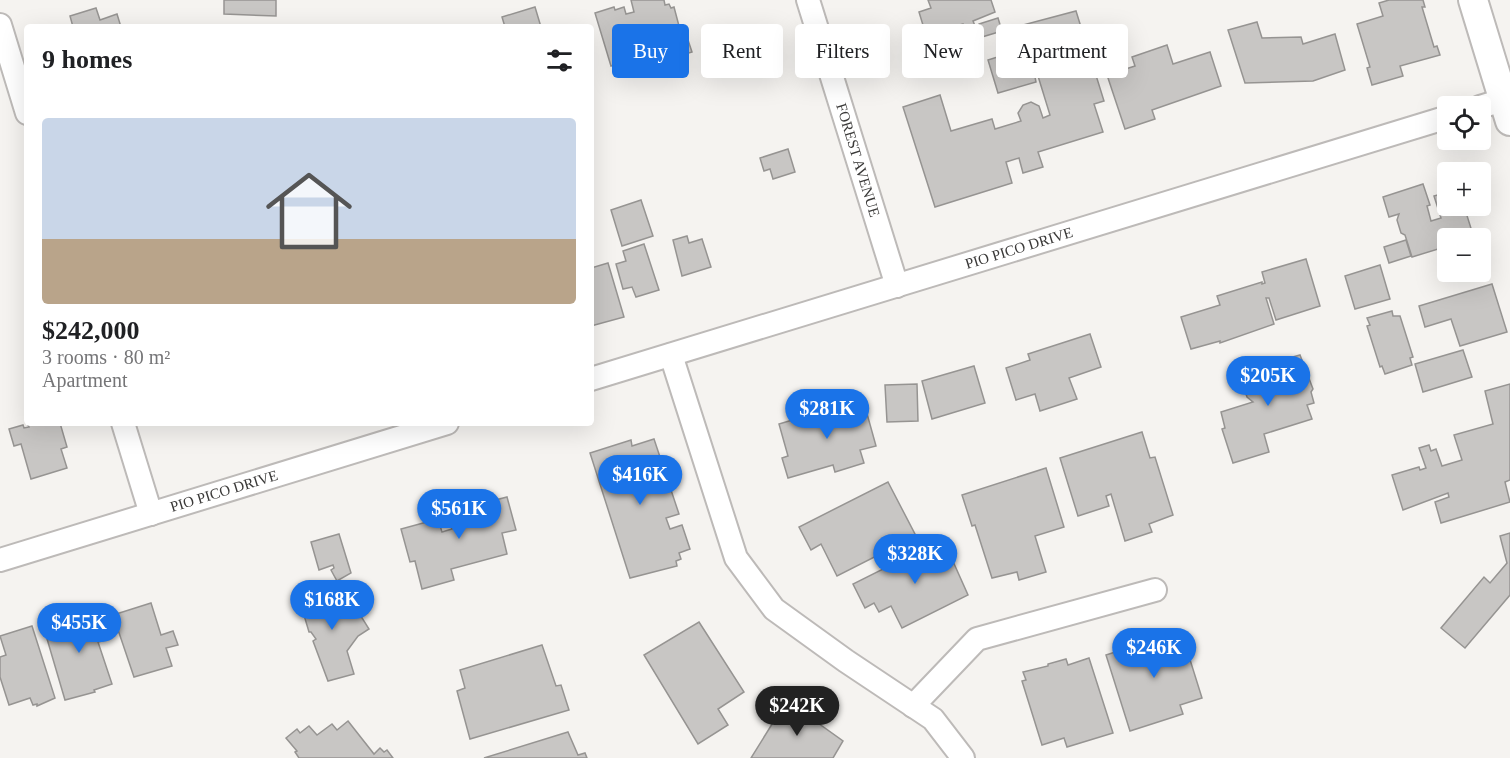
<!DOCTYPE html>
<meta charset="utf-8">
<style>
:root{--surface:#fff;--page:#f2f2f2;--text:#202124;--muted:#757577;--line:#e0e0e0;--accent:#1a73e8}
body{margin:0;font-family:Georgia,serif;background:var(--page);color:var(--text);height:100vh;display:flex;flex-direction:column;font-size:22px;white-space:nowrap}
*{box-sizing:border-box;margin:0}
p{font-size:20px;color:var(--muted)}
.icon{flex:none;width:33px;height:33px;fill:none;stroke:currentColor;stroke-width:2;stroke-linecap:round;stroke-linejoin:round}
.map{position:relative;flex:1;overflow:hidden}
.panel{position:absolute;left:24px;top:24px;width:570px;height:402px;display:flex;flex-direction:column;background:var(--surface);border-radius:6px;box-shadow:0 6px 24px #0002}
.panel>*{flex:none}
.guide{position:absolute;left:612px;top:24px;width:570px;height:54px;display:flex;gap:12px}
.controls{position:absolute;left:1437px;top:96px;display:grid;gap:12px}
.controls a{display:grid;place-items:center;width:54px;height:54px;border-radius:6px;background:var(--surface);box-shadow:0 6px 24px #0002;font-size:30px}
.price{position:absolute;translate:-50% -51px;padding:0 14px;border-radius:21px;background:var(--accent);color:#fff;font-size:20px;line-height:39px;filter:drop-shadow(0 2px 3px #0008)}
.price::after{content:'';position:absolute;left:50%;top:36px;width:18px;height:14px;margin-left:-9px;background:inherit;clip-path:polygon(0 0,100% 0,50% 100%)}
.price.selected{background:#222;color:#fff}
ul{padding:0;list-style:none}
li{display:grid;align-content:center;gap:12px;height:318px;padding:0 18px}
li+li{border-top:2px solid var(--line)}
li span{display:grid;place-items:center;height:186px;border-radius:6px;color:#555}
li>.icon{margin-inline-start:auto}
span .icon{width:108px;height:108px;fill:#fffc;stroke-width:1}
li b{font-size:26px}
h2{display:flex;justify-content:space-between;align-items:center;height:72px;padding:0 18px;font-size:26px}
.chip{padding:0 21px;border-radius:6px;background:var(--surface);box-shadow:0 6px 24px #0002;font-size:21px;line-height:54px}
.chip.selected{background:var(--accent);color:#fff}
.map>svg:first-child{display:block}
</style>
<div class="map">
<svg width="1510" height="758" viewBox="0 0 1510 758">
<rect width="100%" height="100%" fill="#f5f3f0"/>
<!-- building -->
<g fill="#c8c6c4" stroke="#969492" stroke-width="1.5">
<path d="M224,0H276V16L224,14Z"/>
<path d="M631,0H664L665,5L669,4L671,8L674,7L679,26L683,25L692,52L675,57L677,65L655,72L649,54L611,66L595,13L614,7L615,10L624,7L626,14L634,12Z"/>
<path d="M928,0H991L995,12L973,21L975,26L964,29L963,24L926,35L919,12L931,8Z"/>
<path d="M1389,0H1423L1425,7H1422L1434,47L1437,46L1440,55L1400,66L1403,76L1372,85L1367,68L1370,67L1357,24L1383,16L1379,3Z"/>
<path d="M535,7L541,27H505L502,17Z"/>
<path d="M96,8L100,20L117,14L121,27H73L70,16Z"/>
<path d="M1076,11L1104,101L1094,104L1103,132L1038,152L1043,167L1023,173L1019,158L1006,162L1012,183L935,207L903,107L940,95L951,131L992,119L995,129L1021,121L1018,113L1023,105L1031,102L1039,106L1043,118L1050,115L1038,76L1035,77L1036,82L998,93L988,60L1026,48L1027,51L1030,50L1023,25Z"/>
<path d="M998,18L1002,31L982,37L979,24Z"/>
<path d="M1257,22L1262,38L1301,37L1303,44L1335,34L1345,70L1313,81L1245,83L1228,30Z"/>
<path d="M1099,40L1107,65L1095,69L1087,44Z"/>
<path d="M1167,45L1173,64L1210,52L1221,86L1152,110L1155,119L1125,129L1107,75L1135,66L1132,57Z"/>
<path d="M788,149L795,172L773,179L770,169L764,171L760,158Z"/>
<path d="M1423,184L1430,205L1427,206L1431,221L1441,218L1434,196L1448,192V206H1464L1474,238H1448V246L1412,257L1405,235L1401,233L1397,220L1399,214L1389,217L1383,197Z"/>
<path d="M641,200L653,236L622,246L611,210Z"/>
<path d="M687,236L689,243L702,239L711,267L682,276L673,240Z"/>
<path d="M1406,240L1411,256L1389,263L1384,247Z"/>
<path d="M644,244L659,290L636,297L632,287L623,289L616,264L626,261L623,251Z"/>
<path d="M1306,259L1320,306L1276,320L1269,298H1266L1274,324L1220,343V341L1191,349L1181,317L1220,305L1217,296L1262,282V284L1265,283L1262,272Z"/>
<path d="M608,263L624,317L591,326V268Z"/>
<path d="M1380,265L1390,299L1355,309L1345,276Z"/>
<path d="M1492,284L1507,332L1460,346L1451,319L1425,327L1419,306Z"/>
<path d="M1392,311L1393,316H1400L1413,357L1410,358L1412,365L1385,374L1382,366L1380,367L1367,326L1370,325L1367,318Z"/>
<path d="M1090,334L1101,367L1069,378L1077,399L1040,411L1035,394L1016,400L1006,368L1030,360L1028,354Z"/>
<path d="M1463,350L1472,377L1423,392L1415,364Z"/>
<path d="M1300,355L1313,389L1311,392L1314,403L1307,405L1312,419L1264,434L1269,452L1233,463L1222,429L1225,428L1221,412L1253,402L1247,397L1244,388L1247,380L1244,371Z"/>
<path d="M974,366L985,403L932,419L922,381Z"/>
<path d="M917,384L918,421L887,422L885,385Z"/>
<path d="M1510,384V480L1505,482L1510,502L1441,523L1435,502L1449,497L1448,493L1403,510L1392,475L1419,467L1420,470L1426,468L1419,448L1429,445L1431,451L1436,449L1442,466L1462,460L1454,435L1493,424L1485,391Z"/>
<path d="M857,400L861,412L866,410L876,446L860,450L864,463L835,472L833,465L788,478L782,458L788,456L779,424L809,415L811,421L826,416L824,410Z"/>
<path d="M27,423H60L67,447L61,449L67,468L31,479L21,444L14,446L9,429L23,425L24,428L29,427Z"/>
<path d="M1142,432L1150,458L1155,457L1173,515L1149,524L1152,532L1125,541L1111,494L1106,496L1109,506L1078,516L1060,458Z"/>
<path d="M654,439L679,514L666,518L670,529L682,525L690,549L679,553L681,559L676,561L677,566L630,578L590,453L631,440L632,446Z"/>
<path d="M1046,468L1064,527L1035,536L1046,572L1019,580L1017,572L992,578L975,525L972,526L962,495Z"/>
<path d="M888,482L916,536L837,576L821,544L811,550L799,527Z"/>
<path d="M507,497L516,530L502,533L507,554L451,569L454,580L422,589L415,561L410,562L401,529L438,519L442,532L452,529L449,507L468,502L469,507Z"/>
<path d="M1510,533V595L1465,648L1441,628L1484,577L1490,583L1507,563L1500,536Z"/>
<path d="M339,534L351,573L337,581L331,570L334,568L333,565L319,570L311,542Z"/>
<path d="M943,539L968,595L902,628L891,606L879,612L874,603L865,608L853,584Z"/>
<path d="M311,583L321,608L323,606L327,611L349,597L369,629L358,636L347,651L354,674L328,681L313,641L316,639L311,632H309L296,588Z"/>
<path d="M151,603L161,635L173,631L178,645L166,648L172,666L134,677L113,615Z"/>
<path d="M95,606L106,640L98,642L112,684L94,690L95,692L65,700L45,632L67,625L64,616Z"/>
<path d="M699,622L744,692L718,709L728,725L698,744L644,655Z"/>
<path d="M32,626L55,698L37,706V704L33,705L30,698L9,705L0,677V657L6,655L0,636Z"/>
<path d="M1175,629L1177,636L1182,634L1202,698L1180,705L1183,714L1130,731L1106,655L1134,646L1132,642Z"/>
<path d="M542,645L556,686L561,685L569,710L470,739L457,691L465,688L460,670Z"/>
<path d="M1089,658L1113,733L1067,747L1064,738L1042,745L1022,681L1026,680L1023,672L1048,666V664L1066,659L1068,665Z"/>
<path d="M787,700L809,713L806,718L814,724L815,721L843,741L833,758H751Z"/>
<path d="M348,721L374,754L380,748L384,752L387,750L393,758H299L295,752L297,751L286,738L297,729L300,733L309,726L317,735L332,724L337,730Z"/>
<path d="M568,732L578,755L585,753L587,758H484Z"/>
</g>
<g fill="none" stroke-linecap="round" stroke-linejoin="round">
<defs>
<g id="minor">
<path d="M808,0L897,286"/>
<path d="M0,25L27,113"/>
<path d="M1480,107L1503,100"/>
<path d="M671,355L736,558L774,609L846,661L933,719L963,758"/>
<path d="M591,379L1448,117"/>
<path d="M123,423L151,514"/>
<path d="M0,560L447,423"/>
<path d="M913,706L977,639L1155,590"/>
</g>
<path id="tertiary" d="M1473,0L1510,121"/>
</defs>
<!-- minor casing -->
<use href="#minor" stroke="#bdbab8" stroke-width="26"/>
<!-- tertiary casing -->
<use href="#tertiary" stroke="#bdbab8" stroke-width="32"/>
<!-- minor -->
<use href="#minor" stroke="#fff" stroke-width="22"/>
<!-- tertiary -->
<use href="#tertiary" stroke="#fff" stroke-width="28"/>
</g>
<g text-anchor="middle" stroke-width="5" stroke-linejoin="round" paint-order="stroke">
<!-- street labels -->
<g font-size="15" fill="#3b3a39" stroke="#fff">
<text transform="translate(858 160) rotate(73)" y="5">FOREST AVENUE</text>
<text transform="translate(1019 248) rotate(-17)" y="5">PIO PICO DRIVE</text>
<text transform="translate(224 491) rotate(-17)" y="5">PIO PICO DRIVE</text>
</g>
</g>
</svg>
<div class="controls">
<a><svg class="icon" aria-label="locate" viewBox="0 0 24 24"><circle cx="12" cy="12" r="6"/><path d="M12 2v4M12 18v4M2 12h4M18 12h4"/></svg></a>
<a>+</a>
<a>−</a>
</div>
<b class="price" style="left:1268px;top:407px">$205K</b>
<b class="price" style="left:827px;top:440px">$281K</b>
<b class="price" style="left:640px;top:506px">$416K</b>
<b class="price" style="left:459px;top:540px">$561K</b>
<b class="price" style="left:915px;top:585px">$328K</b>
<b class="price" style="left:332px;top:631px">$168K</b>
<b class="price" style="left:79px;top:654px">$455K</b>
<b class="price" style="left:1154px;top:679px">$246K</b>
<b class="price selected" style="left:797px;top:737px">$242K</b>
<div class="guide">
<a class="chip selected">Buy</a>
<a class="chip">Rent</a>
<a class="chip">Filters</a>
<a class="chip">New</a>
<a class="chip">Apartment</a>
</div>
<section class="panel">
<h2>9 homes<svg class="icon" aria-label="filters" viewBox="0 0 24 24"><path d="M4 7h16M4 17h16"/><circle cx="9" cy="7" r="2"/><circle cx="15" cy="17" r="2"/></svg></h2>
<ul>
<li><span style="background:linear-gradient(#c9d6e8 65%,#b9a48a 0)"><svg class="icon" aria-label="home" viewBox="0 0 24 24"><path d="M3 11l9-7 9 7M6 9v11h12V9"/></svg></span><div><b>$242,000</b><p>3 rooms · 80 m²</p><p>Apartment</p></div></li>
</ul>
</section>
</div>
